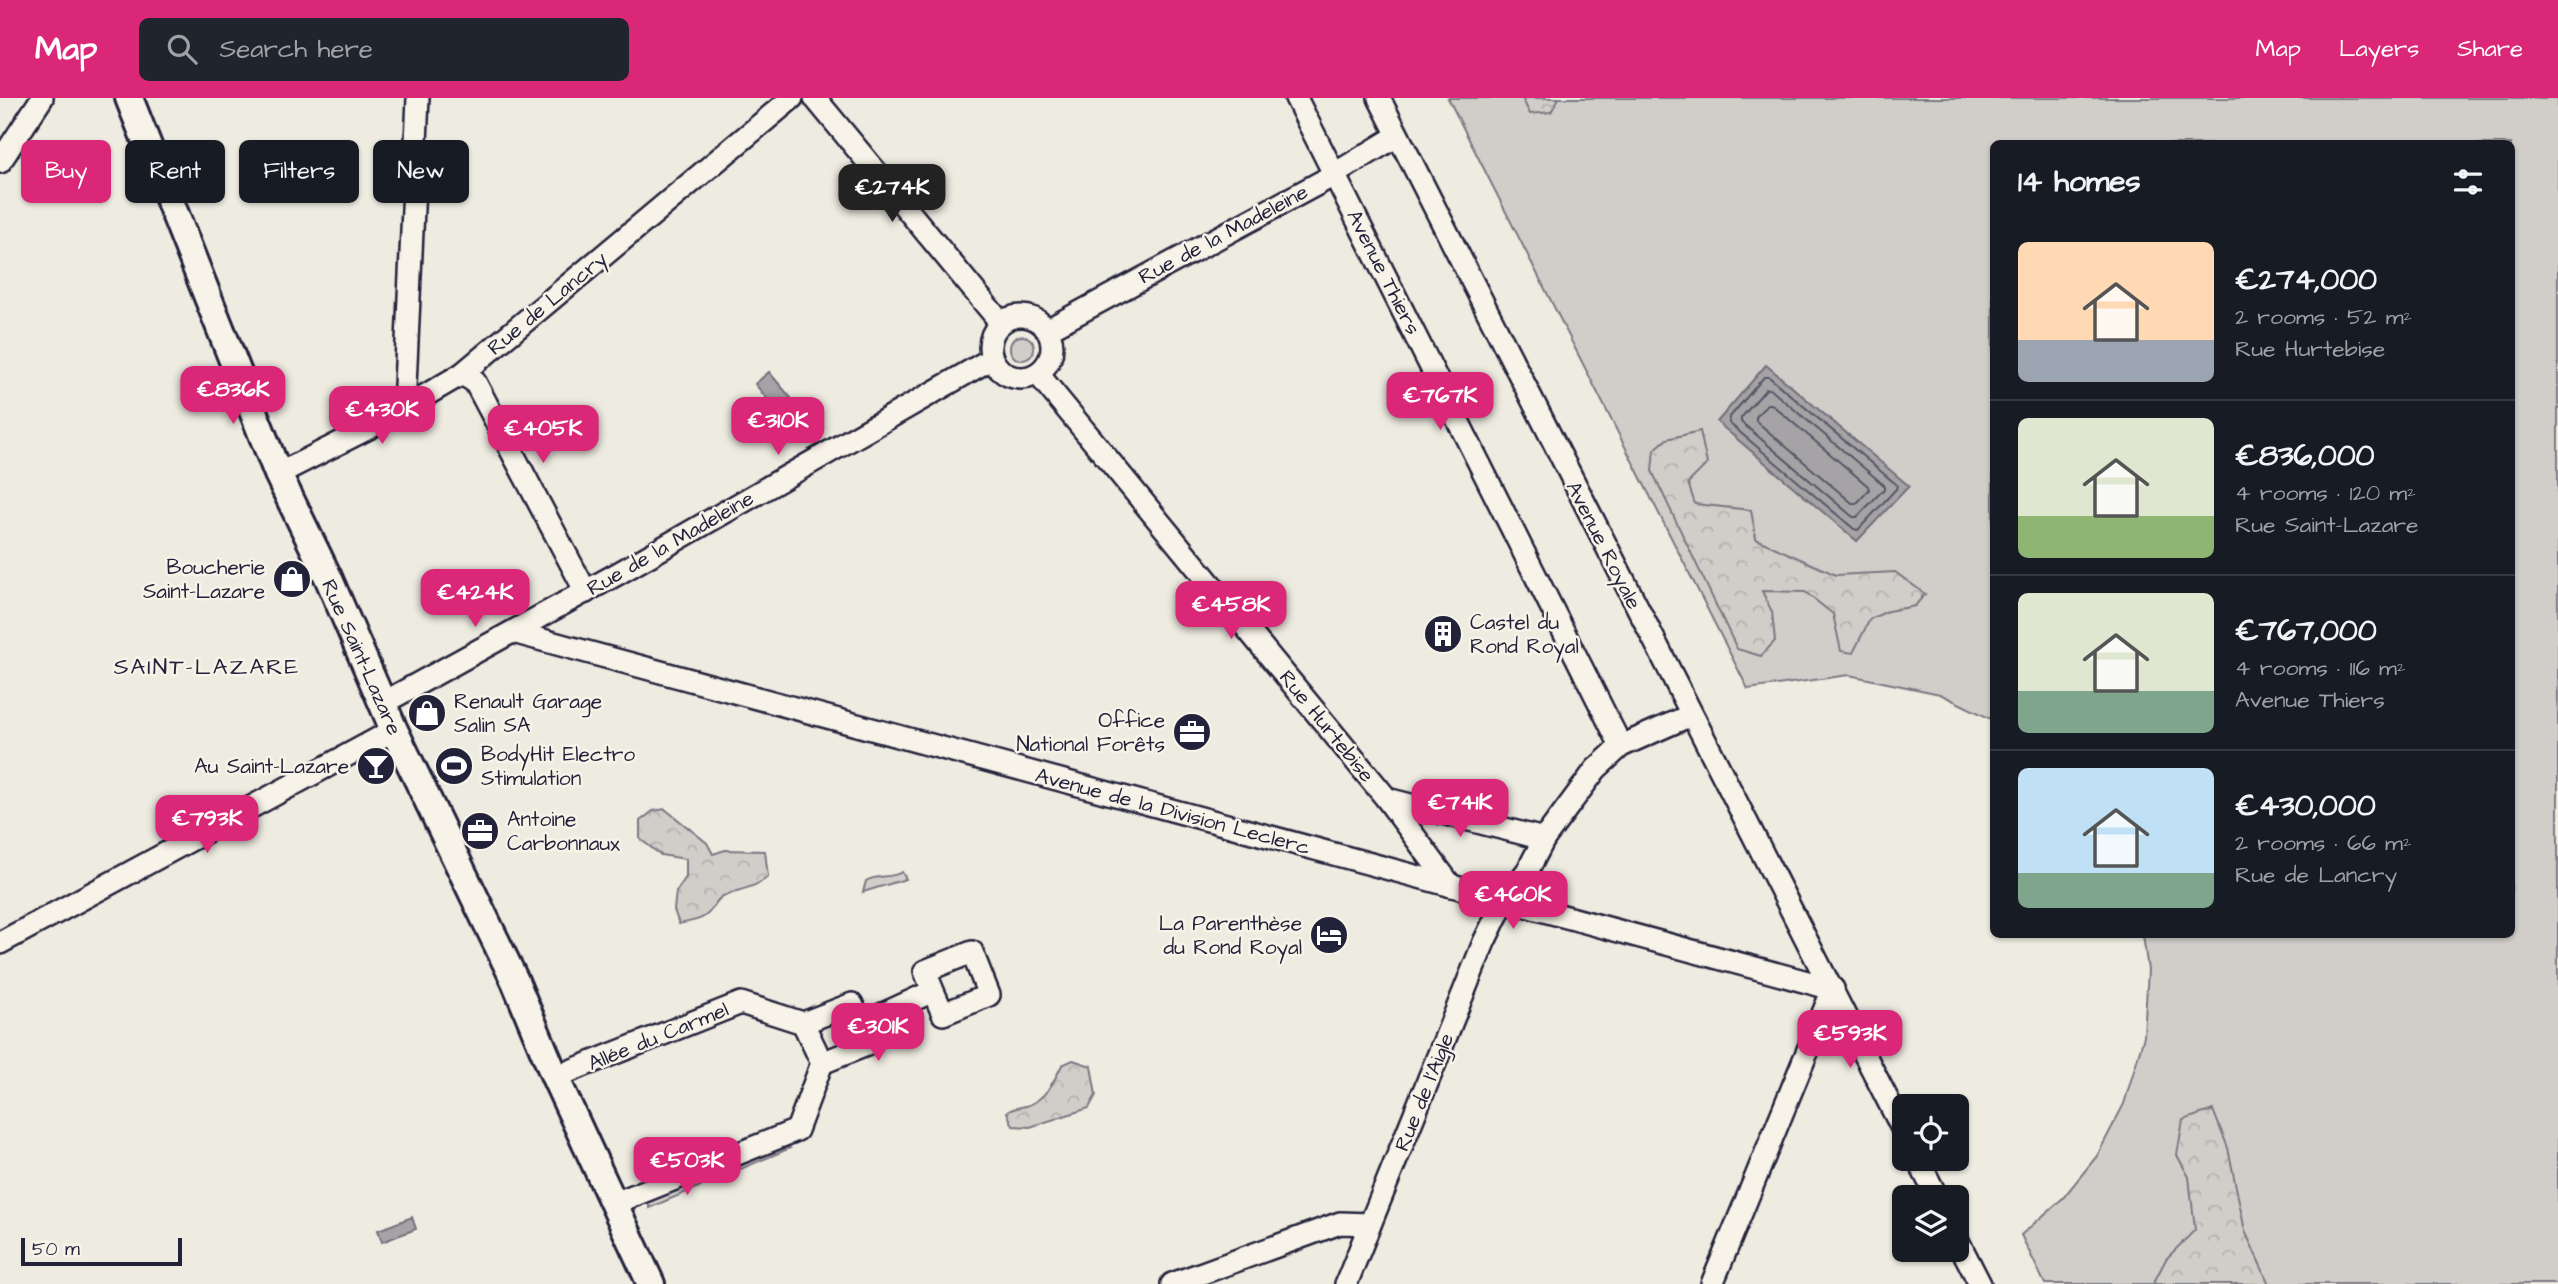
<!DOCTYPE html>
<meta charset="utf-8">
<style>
:root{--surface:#171b24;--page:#20242c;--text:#f1f3f6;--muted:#9ea1a6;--line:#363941;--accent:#db2777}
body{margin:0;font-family:"Architects Daughter",sans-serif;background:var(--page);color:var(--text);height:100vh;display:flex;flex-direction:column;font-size:26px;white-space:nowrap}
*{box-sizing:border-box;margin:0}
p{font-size:23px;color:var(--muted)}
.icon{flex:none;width:38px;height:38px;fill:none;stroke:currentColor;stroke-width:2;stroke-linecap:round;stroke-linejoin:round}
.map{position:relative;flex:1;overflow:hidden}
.drawer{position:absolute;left:1990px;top:42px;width:525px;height:798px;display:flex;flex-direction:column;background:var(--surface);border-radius:10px;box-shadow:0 2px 5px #0004}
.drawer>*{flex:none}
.top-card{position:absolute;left:21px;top:42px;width:665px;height:63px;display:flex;gap:14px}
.tools{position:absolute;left:1892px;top:996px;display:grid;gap:14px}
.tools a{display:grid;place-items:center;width:77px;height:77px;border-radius:10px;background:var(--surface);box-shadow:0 2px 5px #0004;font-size:35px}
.scale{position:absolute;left:21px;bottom:18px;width:161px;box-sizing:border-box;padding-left:7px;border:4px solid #22223b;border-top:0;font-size:19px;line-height:24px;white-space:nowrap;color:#22223b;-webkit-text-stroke:5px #f7f3e8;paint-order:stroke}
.price{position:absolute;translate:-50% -60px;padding:0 16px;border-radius:14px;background:var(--accent);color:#fff;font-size:23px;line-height:46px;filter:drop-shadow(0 2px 4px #0008)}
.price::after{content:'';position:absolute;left:50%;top:42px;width:21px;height:16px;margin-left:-10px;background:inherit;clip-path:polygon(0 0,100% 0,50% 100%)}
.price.current{background:#222;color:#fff}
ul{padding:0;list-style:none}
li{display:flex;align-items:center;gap:21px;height:175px;padding:0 28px}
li+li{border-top:2px solid var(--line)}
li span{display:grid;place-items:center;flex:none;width:196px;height:140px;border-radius:10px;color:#555}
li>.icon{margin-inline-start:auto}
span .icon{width:84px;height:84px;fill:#fffc;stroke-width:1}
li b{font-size:30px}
h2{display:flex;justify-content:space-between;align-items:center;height:84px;padding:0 28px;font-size:30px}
.pill{padding:0 24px;border-radius:10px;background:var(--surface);box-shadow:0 2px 5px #0004;font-size:24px;line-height:63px}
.pill.current{background:var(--accent);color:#fff}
header{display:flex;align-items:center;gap:42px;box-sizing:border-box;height:98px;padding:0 35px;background:var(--accent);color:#fff}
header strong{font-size:33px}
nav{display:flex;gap:38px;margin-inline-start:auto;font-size:24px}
.search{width:490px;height:63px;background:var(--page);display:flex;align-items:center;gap:18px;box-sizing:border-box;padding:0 24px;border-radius:10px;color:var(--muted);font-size:26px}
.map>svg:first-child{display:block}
</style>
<header>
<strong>Map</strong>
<div class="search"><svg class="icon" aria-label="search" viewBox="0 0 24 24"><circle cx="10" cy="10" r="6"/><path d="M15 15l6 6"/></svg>Search here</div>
<nav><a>Map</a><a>Layers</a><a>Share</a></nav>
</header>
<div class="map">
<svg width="2558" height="1186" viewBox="0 0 2558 1186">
<defs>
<pattern id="forest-crowns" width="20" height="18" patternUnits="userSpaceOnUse" patternTransform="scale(1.75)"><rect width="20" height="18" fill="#d1cdc9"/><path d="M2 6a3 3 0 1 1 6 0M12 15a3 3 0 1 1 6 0" fill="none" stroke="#b3b0ae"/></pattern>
</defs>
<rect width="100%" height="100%" fill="#eeebe1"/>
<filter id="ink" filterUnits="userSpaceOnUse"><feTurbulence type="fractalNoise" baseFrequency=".0143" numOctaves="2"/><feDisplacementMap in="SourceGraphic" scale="14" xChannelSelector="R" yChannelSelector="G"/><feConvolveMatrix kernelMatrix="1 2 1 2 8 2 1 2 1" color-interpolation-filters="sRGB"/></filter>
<g filter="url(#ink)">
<!-- green -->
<g fill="#d1cdc9" stroke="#7a7882" stroke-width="2">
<path d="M1448,0H2558V1186H2045L2021,1137L2063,1100L2097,1058L2124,1006L2144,938L2148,872L2143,837L2511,836V46H1993V622L1940,596L1849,577L1748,591Z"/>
<circle cx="1022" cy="250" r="12"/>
<path d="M902,774L906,781L863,794L866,783C877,776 890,781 902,774Z"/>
<path d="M785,1047L790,1050L649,1110V1101L738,1065L740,1067Z"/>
</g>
<!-- forest -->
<g fill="url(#forest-crowns)" stroke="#7a7882" stroke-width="2">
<path d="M1522,0H1559L1551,14L1530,16Z"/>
<path d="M1700,333L1707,366L1688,385L1695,406L1751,412L1756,441L1836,477L1895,474L1925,496L1915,508L1888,513L1870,521L1853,555L1841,553L1833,516L1805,494L1762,493L1772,514L1775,543L1761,558L1737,551L1652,373L1654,352L1667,341Z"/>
<path d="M665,711L707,745L713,756L725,752L765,753L768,779C755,790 739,791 723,798C715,802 713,813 705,818C698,823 687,824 679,826L674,812L676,794L686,779V761L661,757L640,741V723L653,713Z"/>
<path d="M1073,962L1091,968L1096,997L1089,1010L1030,1029L1013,1028L1007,1014C1014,1009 1021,1010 1029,1007C1047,999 1054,983 1062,967Z"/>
<path d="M2213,1012L2228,1050L2245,1133L2269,1186H2153L2166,1161L2195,1132L2189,1079L2177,1057L2183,1022Z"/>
</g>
<!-- water -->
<g fill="#a6a3a6" stroke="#716f7b" stroke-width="2">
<path d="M1766,267L1909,388L1857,443L1717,324Z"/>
<path d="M769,274L791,300L787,303V309L776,312L755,286Z"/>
<path d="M412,1119L416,1131L382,1144L378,1132Z"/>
</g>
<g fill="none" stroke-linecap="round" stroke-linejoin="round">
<!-- shore -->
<g stroke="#575666" stroke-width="2">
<path d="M1764,279H1769L1897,387L1896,391L1858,432L1854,431L1729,325V320Z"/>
<path d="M1766,291H1770L1884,387V391L1857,419H1853L1741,324V320Z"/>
<path d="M1767,306H1771L1868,388L1869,392L1857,405H1852L1756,323V319Z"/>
</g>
<defs>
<g id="minor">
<path d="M815,0L1001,225"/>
<path d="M1296,0L1621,648"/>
<path d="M1379,0L1904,1034"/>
<path d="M0,64L42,0"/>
<circle cx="1021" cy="249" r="31"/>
<path d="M1047,232L1323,83L1397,38"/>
<path d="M462,276L475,284L586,494"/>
<path d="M1038,276L1387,701L1451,788"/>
<path d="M404,310L418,0"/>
<path d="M278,376L371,329L462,276L792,0"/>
<path d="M513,534L1833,891"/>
<path d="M383,605L619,475L991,261"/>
<path d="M1387,701L1544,741"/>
<path d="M0,845L394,632"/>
<path d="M803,925L852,906L861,926L933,893L943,916L989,897L972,854L925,873L933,893"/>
<path d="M822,965L869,946L861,926"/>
<path d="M555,979L741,905L803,925L822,965L797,1032L615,1105"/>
<path d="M1917,1060L1937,1099"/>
<path d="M1956,1139L1980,1186"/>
<path d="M1172,1186L1340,1125L1370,1126"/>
<path d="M1346,1186L1484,844L1504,803L1528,772L1544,741L1596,671L1621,648L1691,617"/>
<path d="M1712,1186L1833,891"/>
</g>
<path id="major" d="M129,0L278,376L328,479L394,632L515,883L555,979L651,1186"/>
</defs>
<!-- minor casing -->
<use href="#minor" stroke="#22223b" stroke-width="26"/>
<!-- major casing -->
<use href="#major" stroke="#22223b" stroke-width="32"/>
<!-- minor -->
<use href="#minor" stroke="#f7f3e8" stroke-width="21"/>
<!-- major -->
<use href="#major" stroke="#f7f3e8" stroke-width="26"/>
</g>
</g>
<!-- icons -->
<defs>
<symbol id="shop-disc" viewBox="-11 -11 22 22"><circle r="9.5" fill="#22223b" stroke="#f7f3e8"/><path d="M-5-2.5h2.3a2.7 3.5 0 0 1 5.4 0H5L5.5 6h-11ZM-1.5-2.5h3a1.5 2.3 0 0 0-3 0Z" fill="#fff"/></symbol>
<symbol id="building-disc" viewBox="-11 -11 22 22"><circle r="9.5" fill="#22223b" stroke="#f7f3e8"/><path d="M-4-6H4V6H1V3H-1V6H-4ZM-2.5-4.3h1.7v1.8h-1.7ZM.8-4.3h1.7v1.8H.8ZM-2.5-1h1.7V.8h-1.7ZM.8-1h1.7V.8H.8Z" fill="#fff"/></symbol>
<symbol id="office-disc" viewBox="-11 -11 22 22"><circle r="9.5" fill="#22223b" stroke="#f7f3e8"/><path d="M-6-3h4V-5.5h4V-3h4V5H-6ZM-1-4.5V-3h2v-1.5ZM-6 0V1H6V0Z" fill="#fff"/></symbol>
<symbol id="bar-disc" viewBox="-11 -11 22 22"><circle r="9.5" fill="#22223b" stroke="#f7f3e8"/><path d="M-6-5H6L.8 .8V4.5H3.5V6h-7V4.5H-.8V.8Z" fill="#fff"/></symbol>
<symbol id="stadium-disc" viewBox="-11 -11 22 22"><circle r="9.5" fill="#22223b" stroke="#f7f3e8"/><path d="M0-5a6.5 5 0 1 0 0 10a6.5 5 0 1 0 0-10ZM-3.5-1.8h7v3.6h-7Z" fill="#fff"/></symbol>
<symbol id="hotel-disc" viewBox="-11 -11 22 22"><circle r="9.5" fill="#22223b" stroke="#f7f3e8"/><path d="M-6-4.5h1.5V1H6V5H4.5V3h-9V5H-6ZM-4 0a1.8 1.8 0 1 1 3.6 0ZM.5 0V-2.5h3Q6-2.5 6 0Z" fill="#fff"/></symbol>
</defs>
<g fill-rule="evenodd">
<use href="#shop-disc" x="270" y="459" width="44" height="44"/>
<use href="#building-disc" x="1421" y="514" width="44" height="44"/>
<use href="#shop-disc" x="405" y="593" width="44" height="44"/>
<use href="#office-disc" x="1170" y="612" width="44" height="44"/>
<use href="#bar-disc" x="354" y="646" width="44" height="44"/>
<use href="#stadium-disc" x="432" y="646" width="44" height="44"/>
<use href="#office-disc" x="458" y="711" width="44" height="44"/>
<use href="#hotel-disc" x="1307" y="815" width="44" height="44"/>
</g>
<g text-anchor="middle" stroke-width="5" stroke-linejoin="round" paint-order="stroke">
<!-- street labels -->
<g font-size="21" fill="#22223b" stroke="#f7f3e8">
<text transform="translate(1223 136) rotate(-28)" y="7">Rue de la Madeleine</text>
<text transform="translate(1384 174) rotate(63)" y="7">Avenue Thiers</text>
<text transform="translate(547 205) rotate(-40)" y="7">Rue de Lancry</text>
<text transform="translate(670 445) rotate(-30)" y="7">Rue de la Madeleine</text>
<text transform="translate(1604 447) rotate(63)" y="7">Avenue Royale</text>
<text transform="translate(362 559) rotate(66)" y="7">Rue Saint-Lazare</text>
<text transform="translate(1327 628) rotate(51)" y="7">Rue Hurtebise</text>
<text transform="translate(1173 713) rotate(15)" y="7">Avenue de la Division Leclerc</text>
<text transform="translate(658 938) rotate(-22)" y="7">Allée du Carmel</text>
<text transform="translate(1424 994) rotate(-68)" y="7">Rue de l'Aigle</text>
</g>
<!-- poi labels -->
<g font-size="21" fill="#22223b" stroke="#f7f3e8" text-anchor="end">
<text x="265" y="476">Boucherie<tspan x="265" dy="24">Saint-Lazare</tspan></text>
<text x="1470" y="531" text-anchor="start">Castel du<tspan x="1470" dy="24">Rond Royal</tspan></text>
<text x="454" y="610" text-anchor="start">Renault Garage<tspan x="454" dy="24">Salin SA</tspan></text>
<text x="1165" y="629">Office<tspan x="1165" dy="24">National Forêts</tspan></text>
<text x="481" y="663" text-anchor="start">BodyHit Electro<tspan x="481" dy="24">Stimulation</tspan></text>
<text x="349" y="675">Au Saint-Lazare</text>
<text x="507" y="728" text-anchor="start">Antoine<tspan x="507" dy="24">Carbonnaux</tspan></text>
<text x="1302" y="832">La Parenthèse<tspan x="1302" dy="24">du Rond Royal</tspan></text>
</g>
<!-- neighbourhood labels -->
<g font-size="23" letter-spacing="2" fill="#22223b" stroke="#f7f3e8">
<text x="207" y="576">SAINT-LAZARE</text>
</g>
</g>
</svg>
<div class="tools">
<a><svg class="icon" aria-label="locate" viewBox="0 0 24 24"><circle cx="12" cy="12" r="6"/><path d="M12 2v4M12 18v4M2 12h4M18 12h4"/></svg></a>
<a><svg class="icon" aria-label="layers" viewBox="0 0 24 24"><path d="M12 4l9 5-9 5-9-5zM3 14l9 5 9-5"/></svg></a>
</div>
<div class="scale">50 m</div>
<b class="price current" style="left:892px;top:126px">€274K</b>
<b class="price" style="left:233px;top:328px">€836K</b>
<b class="price" style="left:1440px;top:334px">€767K</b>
<b class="price" style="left:382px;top:348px">€430K</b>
<b class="price" style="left:778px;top:359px">€310K</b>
<b class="price" style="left:543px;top:367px">€405K</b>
<b class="price" style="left:475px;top:531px">€424K</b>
<b class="price" style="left:1231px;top:543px">€458K</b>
<b class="price" style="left:1460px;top:741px">€741K</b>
<b class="price" style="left:207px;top:757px">€793K</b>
<b class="price" style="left:1513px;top:833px">€460K</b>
<b class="price" style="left:878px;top:965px">€301K</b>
<b class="price" style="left:1850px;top:972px">€593K</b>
<b class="price" style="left:687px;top:1099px">€503K</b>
<div class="top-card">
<a class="pill current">Buy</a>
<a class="pill">Rent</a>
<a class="pill">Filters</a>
<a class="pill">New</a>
</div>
<section class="drawer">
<h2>14 homes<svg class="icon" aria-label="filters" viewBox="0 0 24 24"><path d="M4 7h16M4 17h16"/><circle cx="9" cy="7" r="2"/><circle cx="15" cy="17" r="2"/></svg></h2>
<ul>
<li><span style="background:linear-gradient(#ffd9b3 70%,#9aa5b1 0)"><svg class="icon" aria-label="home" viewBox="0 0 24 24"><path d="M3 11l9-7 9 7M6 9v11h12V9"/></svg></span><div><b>€274,000</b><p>2 rooms · 52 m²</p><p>Rue Hurtebise</p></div></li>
<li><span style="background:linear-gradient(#dfe7d0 70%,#8fb573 0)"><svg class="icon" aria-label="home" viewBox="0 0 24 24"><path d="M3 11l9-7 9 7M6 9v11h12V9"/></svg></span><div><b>€836,000</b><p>4 rooms · 120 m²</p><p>Rue Saint-Lazare</p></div></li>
<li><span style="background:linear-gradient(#dfe7d0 70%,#7fa58c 0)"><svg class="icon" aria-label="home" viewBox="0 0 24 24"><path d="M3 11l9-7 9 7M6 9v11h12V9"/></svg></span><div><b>€767,000</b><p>4 rooms · 116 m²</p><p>Avenue Thiers</p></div></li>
<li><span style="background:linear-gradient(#bfe0f5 75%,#7fa58c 0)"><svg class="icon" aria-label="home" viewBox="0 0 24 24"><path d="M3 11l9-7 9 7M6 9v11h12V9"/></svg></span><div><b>€430,000</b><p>2 rooms · 66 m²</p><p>Rue de Lancry</p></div></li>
</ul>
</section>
</div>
